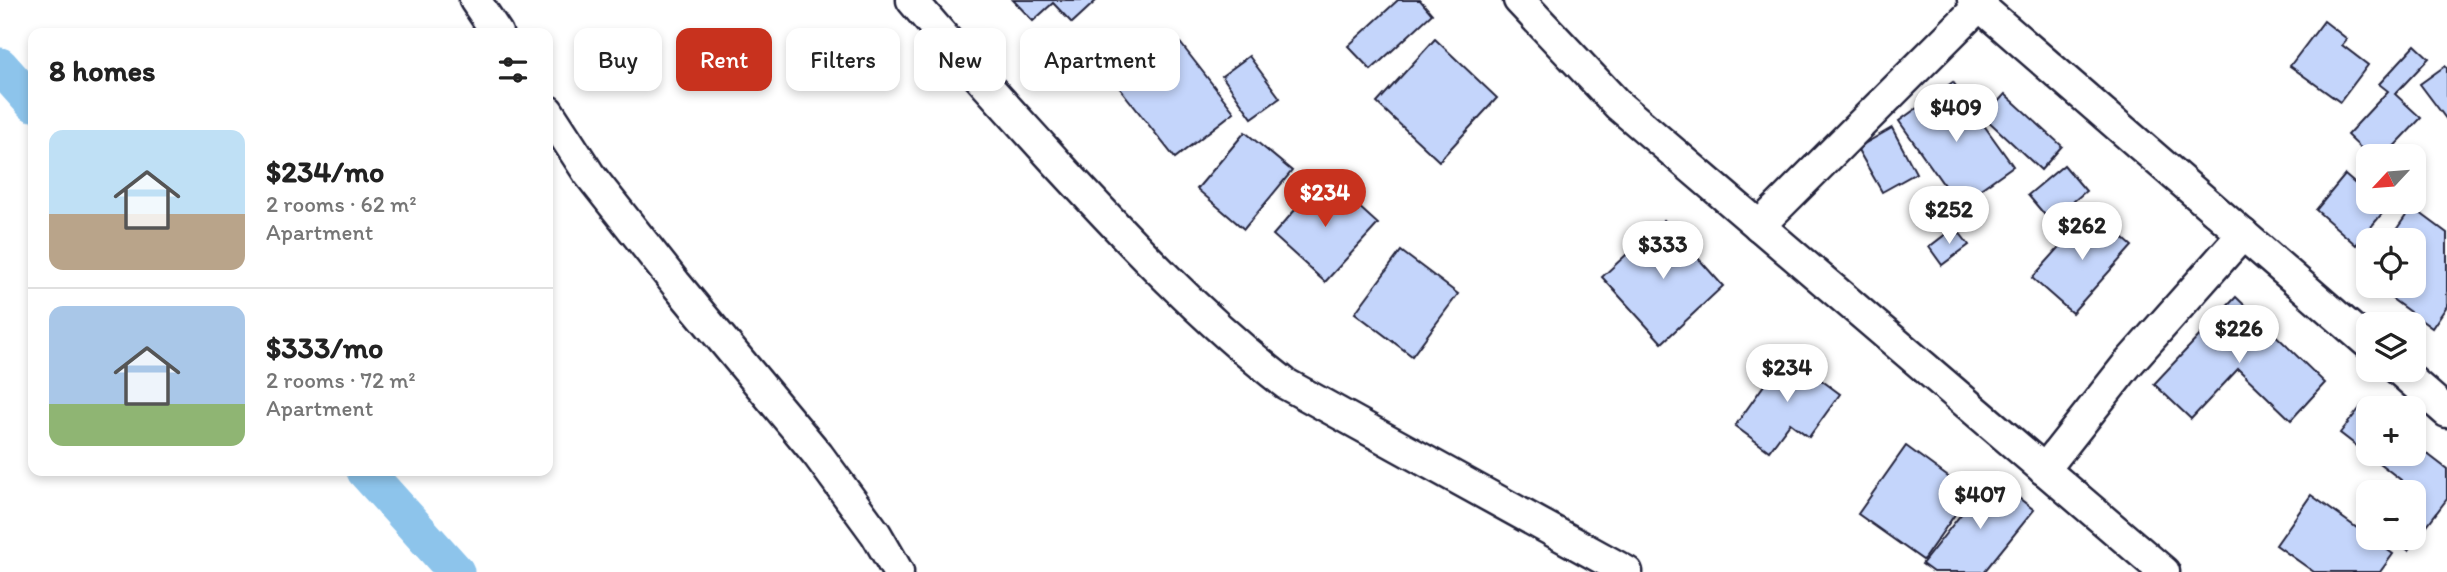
<!DOCTYPE html>
<meta charset="utf-8">
<style>
:root{--surface:#fff;--page:#f2f2f2;--text:#222;--muted:#767676;--line:#e0e0e0;--accent:#c8321e}
body{margin:0;font-family:Itim,sans-serif;background:var(--page);color:var(--text);height:100vh;display:flex;flex-direction:column;font-size:26px;white-space:nowrap}
*{box-sizing:border-box;margin:0}
p{font-size:23px;color:var(--muted)}
.icon{flex:none;width:38px;height:38px;fill:none;stroke:currentColor;stroke-width:2;stroke-linecap:round;stroke-linejoin:round}
.map{position:relative;flex:1;overflow:hidden}
.drawer{position:absolute;left:28px;top:28px;width:525px;height:448px;display:flex;flex-direction:column;background:var(--surface);border-radius:14px;box-shadow:0 4px 10px #0003}
.drawer>*{flex:none}
.banner{position:absolute;left:574px;top:28px;width:665px;height:63px;display:flex;gap:14px}
.needle{width:46px;rotate:244deg}
.tools{position:absolute;left:2356px;top:144px;display:grid;gap:14px}
.tools a{display:grid;place-items:center;width:70px;height:70px;border-radius:14px;background:var(--surface);box-shadow:0 4px 10px #0003;font-size:35px}
.price{position:absolute;translate:-50% -60px;padding:0 16px;border-radius:24px;background:#fff;color:#222;font-size:23px;line-height:46px;filter:drop-shadow(0 2px 4px #0008)}
.price::after{content:'';position:absolute;left:50%;top:42px;width:21px;height:16px;margin-left:-10px;background:inherit;clip-path:polygon(0 0,100% 0,50% 100%)}
.price.active{background:var(--accent);color:#fff}
ul{padding:0;list-style:none}
li{display:flex;align-items:center;gap:21px;height:175px;padding:0 21px}
li+li{border-top:2px solid var(--line)}
li span{display:grid;place-items:center;flex:none;width:196px;height:140px;border-radius:14px;color:#555}
li>.icon{margin-inline-start:auto}
span .icon{width:84px;height:84px;fill:#fffc;stroke-width:1}
li b{font-size:30px}
h2{display:flex;justify-content:space-between;align-items:center;height:84px;padding:0 21px;font-size:30px}
.chip{padding:0 24px;border-radius:14px;background:var(--surface);box-shadow:0 4px 10px #0003;font-size:24px;line-height:63px}
.chip.active{background:var(--accent);color:#fff}
.map>svg:first-child{display:block}
</style>
<div class="map">
<svg width="2447" height="572" viewBox="0 0 2447 572">
<rect width="100%" height="100%" fill="#fff"/>
<filter id="ink" filterUnits="userSpaceOnUse"><feTurbulence type="fractalNoise" baseFrequency=".0143" numOctaves="2"/><feDisplacementMap in="SourceGraphic" scale="14" xChannelSelector="R" yChannelSelector="G"/><feConvolveMatrix kernelMatrix="1 2 1 2 8 2 1 2 1" color-interpolation-filters="sRGB"/></filter>
<g filter="url(#ink)">
<g fill="none" stroke-linecap="round" stroke-linejoin="round">
<!-- canal -->
<g stroke="#8dc4eb" stroke-width="37">
<path d="M0,66L33,103"/>
<path d="M365,471L456,572"/>
</g>
</g>
<!-- building -->
<g fill="#c4d5fb" stroke="#22223b" stroke-width="2">
<path d="M1013,0H1097L1072,23L1053,3L1033,21Z"/>
<path d="M1398,0H1420L1432,14L1371,70L1348,46Z"/>
<path d="M2324,21L2347,39L2342,45L2368,65L2340,102L2290,66Z"/>
<path d="M1435,39L1497,98L1439,161L1377,103Z"/>
<path d="M1178,40L1234,112L1175,158L1118,86Z"/>
<path d="M2415,45L2429,58L2395,94L2421,118L2385,156H2369L2347,135L2388,91L2379,84Z"/>
<path d="M1249,56L1280,98L1252,118L1222,76Z"/>
<path d="M2445,66L2447,68V120L2420,84Z"/>
<path d="M1953,82L2013,166L1958,205L1899,121Z"/>
<path d="M2005,94L2062,146L2041,170L1984,117Z"/>
<path d="M1892,128L1916,173L1882,192L1857,148Z"/>
<path d="M1245,132L1292,171L1244,229L1197,189Z"/>
<path d="M2064,165L2086,191L2050,221L2028,195Z"/>
<path d="M2345,175L2368,195V201H2375L2385,210L2356,245L2316,210Z"/>
<path d="M1325,176L1378,224L1325,282L1273,235Z"/>
<path d="M2412,207L2447,233V306L2432,328L2373,285H2413V240H2389Z"/>
<path d="M2092,211L2132,246L2072,313L2032,278Z"/>
<path d="M1664,220L1723,286L1662,343L1602,277Z"/>
<path d="M1955,227L1969,245L1942,265L1929,247Z"/>
<path d="M1401,251L1458,294L1412,356L1355,313Z"/>
<path d="M2236,297L2325,383L2291,420L2238,369L2191,419L2154,384Z"/>
<path d="M1786,354L1840,394L1809,437L1790,423L1769,451L1735,426Z"/>
<path d="M2363,404L2369,408L2368,453H2413V443L2447,469V499L2408,550L2392,537H2413V492H2392L2401,480L2340,433Z"/>
<path d="M1906,446L1970,493L1923,560L1858,514Z"/>
<path d="M1991,476L2034,510L1984,572H1933L1922,564Z"/>
<path d="M2311,495L2393,554L2380,572H2314L2276,545Z"/>
</g>
<g fill="none" stroke-linecap="round" stroke-linejoin="round">
<defs>
<g id="minor">
<path d="M475,0L497,33"/>
<path d="M912,0C959,56 1008,109 1057,163C1130,242 1201,318 1286,384L1627,572"/>
<path d="M1519,0L1618,105L2164,572"/>
<path d="M1973,0L2368,343"/>
<path d="M548,111L589,174L676,284L818,455L876,534L898,572"/>
<path d="M1759,226L1980,5"/>
<path d="M2398,369L2447,412"/>
<path d="M2044,470L2126,366L2243,234"/>
</g>
</defs>
<!-- minor casing -->
<use href="#minor" stroke="#22223b" stroke-width="35"/>
<!-- minor -->
<use href="#minor" stroke="#fff" stroke-width="30"/>
</g>
</g>
</svg>
<div class="tools">
<a><svg class="needle" viewBox="-14 -14 28 28"><path d="M0-13l5 13h-10z" fill="#e53935"/><path d="M0 13l5-13h-10z" fill="#767676"/></svg></a>
<a><svg class="icon" aria-label="locate" viewBox="0 0 24 24"><circle cx="12" cy="12" r="6"/><path d="M12 2v4M12 18v4M2 12h4M18 12h4"/></svg></a>
<a><svg class="icon" aria-label="layers" viewBox="0 0 24 24"><path d="M12 4l9 5-9 5-9-5zM3 14l9 5 9-5"/></svg></a>
<a>+</a>
<a>−</a>
</div>
<b class="price" style="left:1956px;top:144px">$409</b>
<b class="price active" style="left:1325px;top:229px">$234</b>
<b class="price" style="left:1949px;top:246px">$252</b>
<b class="price" style="left:2082px;top:262px">$262</b>
<b class="price" style="left:1663px;top:281px">$333</b>
<b class="price" style="left:2239px;top:365px">$226</b>
<b class="price" style="left:1787px;top:404px">$234</b>
<b class="price" style="left:1980px;top:531px">$407</b>
<div class="banner">
<a class="chip">Buy</a>
<a class="chip active">Rent</a>
<a class="chip">Filters</a>
<a class="chip">New</a>
<a class="chip">Apartment</a>
</div>
<section class="drawer">
<h2>8 homes<svg class="icon" aria-label="filters" viewBox="0 0 24 24"><path d="M4 7h16M4 17h16"/><circle cx="9" cy="7" r="2"/><circle cx="15" cy="17" r="2"/></svg></h2>
<ul>
<li><span style="background:linear-gradient(#bfe0f5 60%,#b9a48a 0)"><svg class="icon" aria-label="home" viewBox="0 0 24 24"><path d="M3 11l9-7 9 7M6 9v11h12V9"/></svg></span><div><b>$234/mo</b><p>2 rooms · 62 m²</p><p>Apartment</p></div></li>
<li><span style="background:linear-gradient(#a9c7e8 70%,#8fb573 0)"><svg class="icon" aria-label="home" viewBox="0 0 24 24"><path d="M3 11l9-7 9 7M6 9v11h12V9"/></svg></span><div><b>$333/mo</b><p>2 rooms · 72 m²</p><p>Apartment</p></div></li>
</ul>
</section>
</div>
